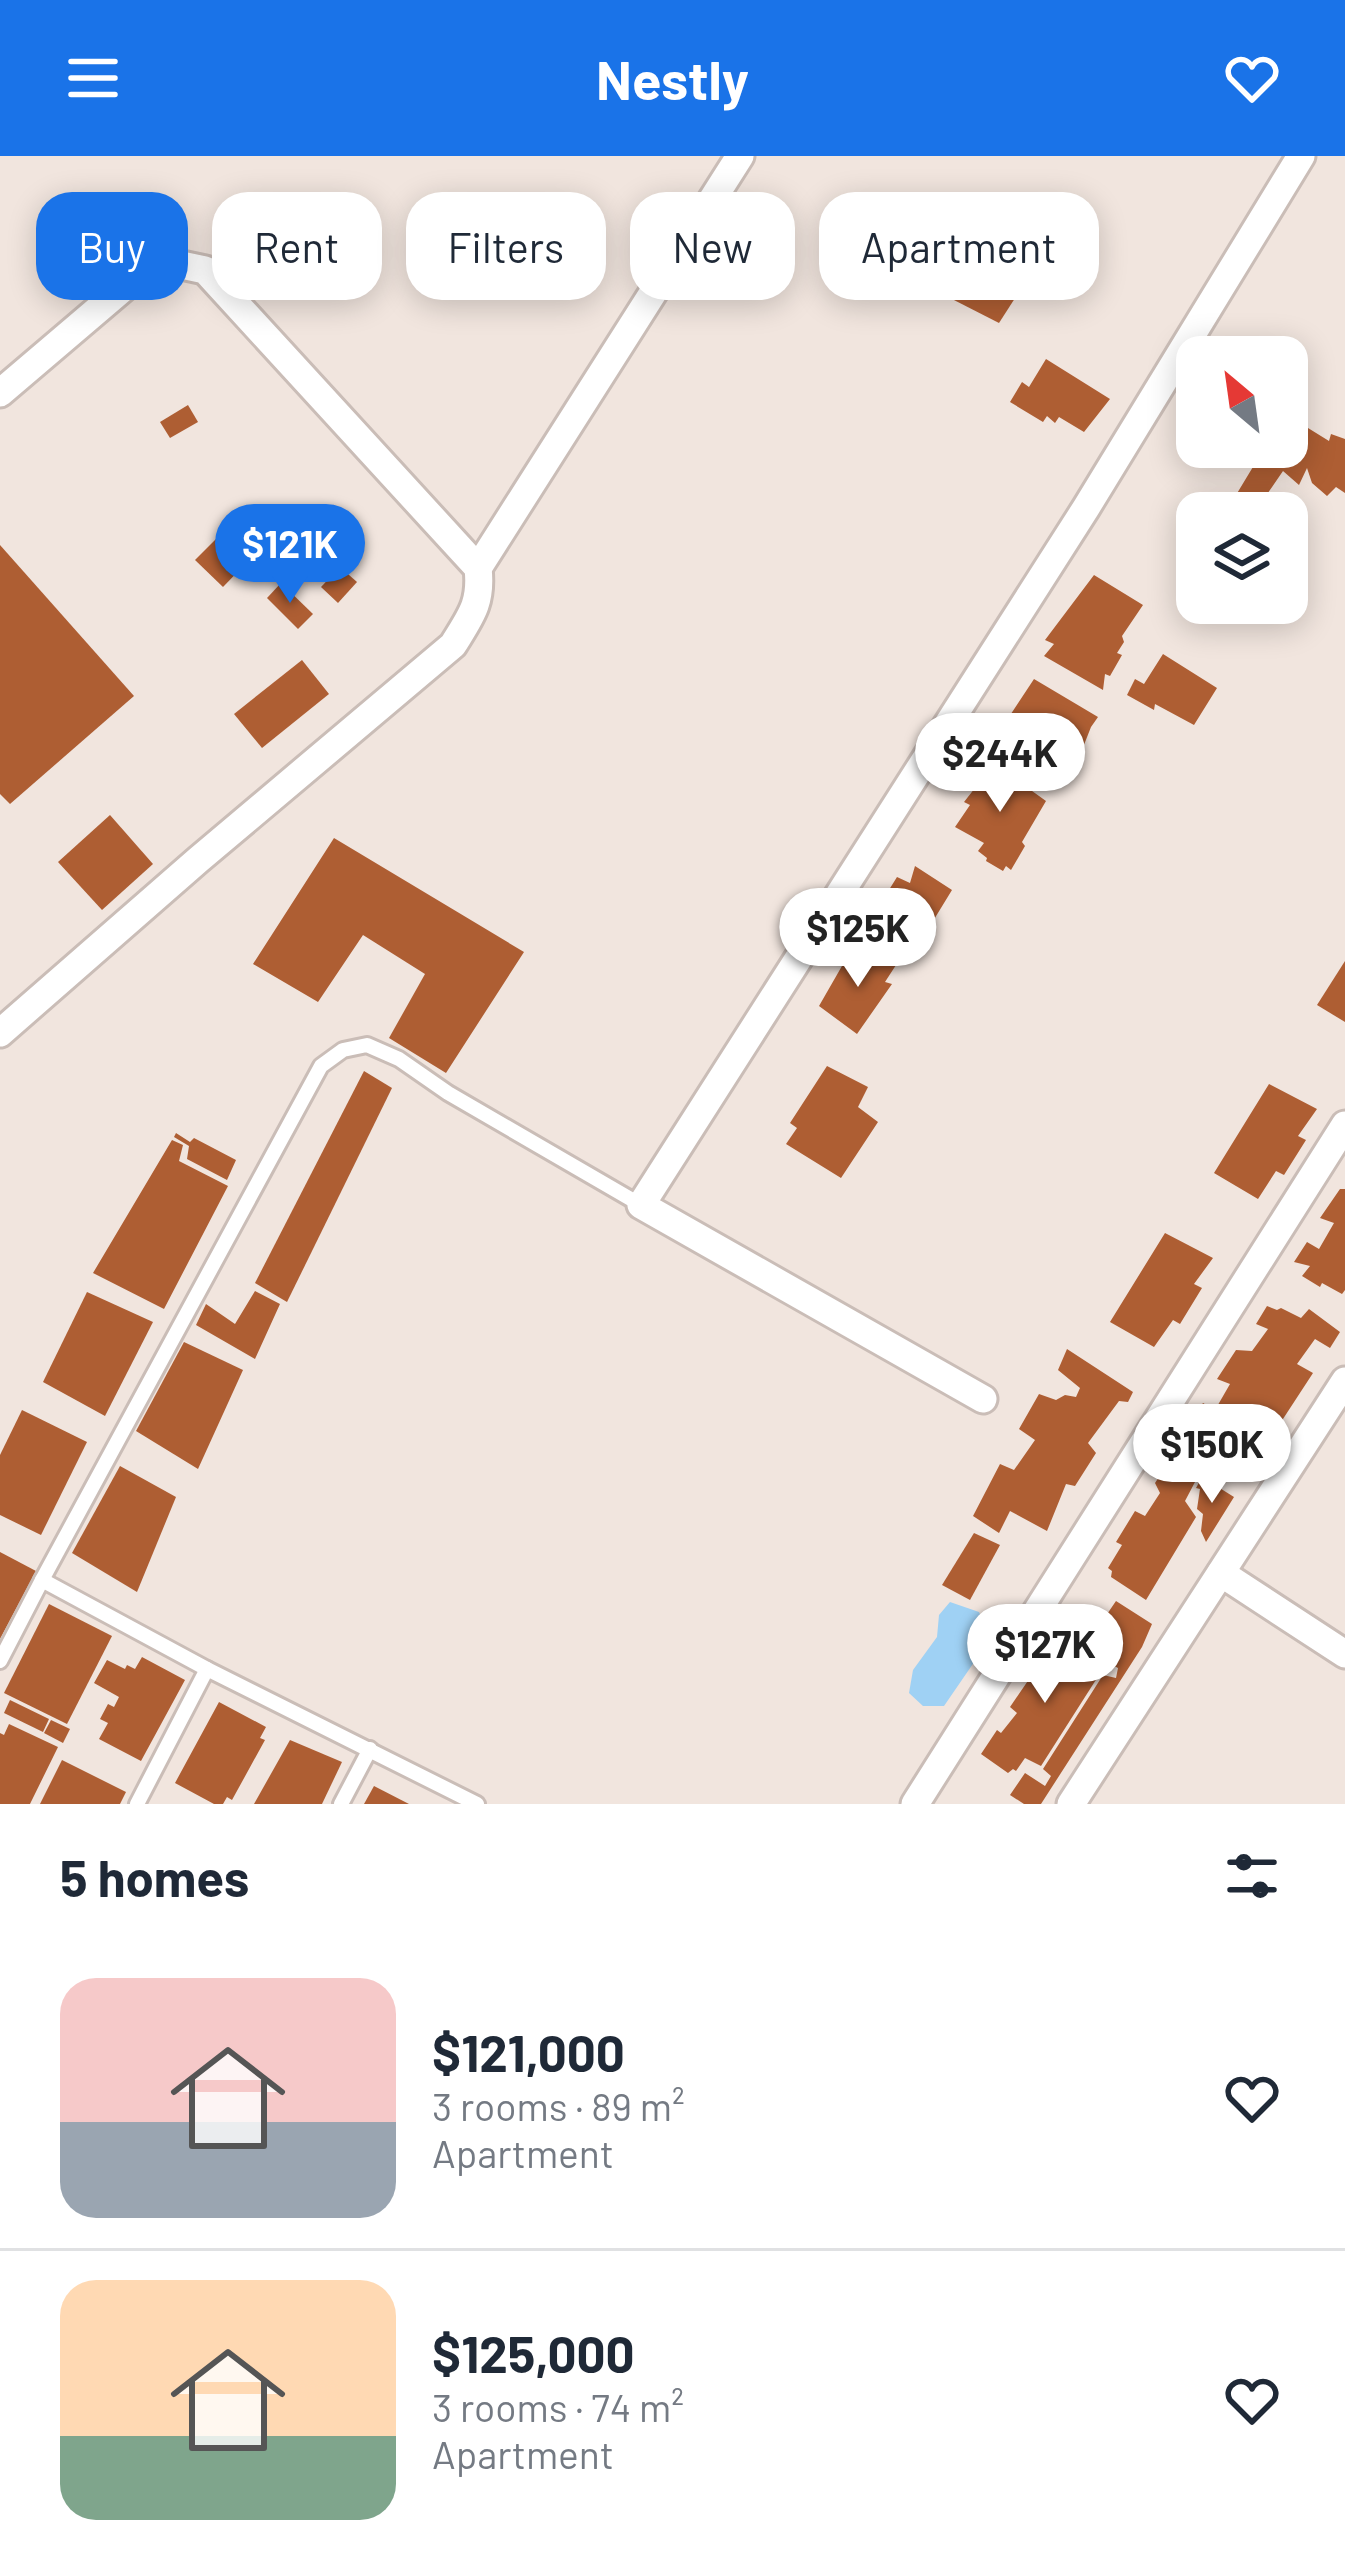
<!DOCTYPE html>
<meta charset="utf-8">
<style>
:root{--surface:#fff;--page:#f2f2f3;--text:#1f2937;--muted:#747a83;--line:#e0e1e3;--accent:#1a73e8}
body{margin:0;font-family:Barlow,sans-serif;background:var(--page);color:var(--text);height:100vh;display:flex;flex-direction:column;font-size:45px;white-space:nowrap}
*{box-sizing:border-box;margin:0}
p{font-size:39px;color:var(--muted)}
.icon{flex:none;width:66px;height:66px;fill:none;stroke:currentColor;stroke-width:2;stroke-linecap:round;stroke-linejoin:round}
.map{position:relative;height:1648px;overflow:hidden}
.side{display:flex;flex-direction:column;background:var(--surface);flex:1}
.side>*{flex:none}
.banner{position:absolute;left:36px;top:36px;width:1275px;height:108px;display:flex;gap:24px}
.needle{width:78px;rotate:331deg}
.buttons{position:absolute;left:1176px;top:180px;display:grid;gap:24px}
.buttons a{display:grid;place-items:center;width:132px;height:132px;border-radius:24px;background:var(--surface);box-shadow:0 6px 30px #0003;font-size:60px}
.price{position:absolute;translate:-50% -102px;padding:0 27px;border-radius:42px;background:#fff;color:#222;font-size:39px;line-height:78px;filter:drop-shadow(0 3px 6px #0008)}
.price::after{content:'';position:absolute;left:50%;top:72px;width:36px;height:27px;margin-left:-18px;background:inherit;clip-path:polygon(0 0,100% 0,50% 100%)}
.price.selected{background:var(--accent);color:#fff}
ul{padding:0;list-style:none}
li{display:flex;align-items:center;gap:36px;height:300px;padding:0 60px}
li+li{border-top:3px solid var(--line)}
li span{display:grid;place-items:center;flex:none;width:336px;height:240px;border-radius:36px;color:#555}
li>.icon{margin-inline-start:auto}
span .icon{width:144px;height:144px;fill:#fffc;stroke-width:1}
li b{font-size:51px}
h2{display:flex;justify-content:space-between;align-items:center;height:144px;padding:0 60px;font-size:51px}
.pill{padding:0 42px;border-radius:36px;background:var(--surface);box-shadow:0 6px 30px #0003;font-size:42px;line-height:108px}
.pill.selected{background:var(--accent);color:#fff}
header{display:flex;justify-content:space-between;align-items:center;height:156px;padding:0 60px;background:var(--accent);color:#fff;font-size:54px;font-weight:700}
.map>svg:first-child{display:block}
</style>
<header><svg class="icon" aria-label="menu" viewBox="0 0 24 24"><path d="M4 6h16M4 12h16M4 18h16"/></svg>Nestly<svg class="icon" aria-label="heart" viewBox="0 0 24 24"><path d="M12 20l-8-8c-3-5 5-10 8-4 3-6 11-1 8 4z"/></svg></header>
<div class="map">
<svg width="1345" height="1648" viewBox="0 0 1345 1648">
<rect width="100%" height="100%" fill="#f1e5de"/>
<!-- water -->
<path fill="#9fd1f4" d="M950,1446L979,1456L990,1483L944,1550H923L909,1537L913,1514L937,1481L939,1459Z"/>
<!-- building -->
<g fill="#ae5e33">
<path d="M978,95L1030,119L999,167L950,142Z"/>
<path d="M1046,203L1110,243L1084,276L1059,261L1055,267L1047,260L1043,266L1010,246L1022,226L1029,231Z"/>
<path d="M188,249L198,266L170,282L160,266Z"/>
<path d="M1287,259L1329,285L1331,278L1345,283V337L1336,331L1327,340L1312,327L1307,312L1299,329L1283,315L1259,350L1236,339L1265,291H1287Z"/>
<path d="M224,375L251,402L223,431L195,404Z"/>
<path d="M0,389L134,540L10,648L0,638Z"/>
<path d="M340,411L357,426L338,447L321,431Z"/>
<path d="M1094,419L1143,449L1122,480L1124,486L1117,497L1122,499L1110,520L1105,518L1103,534L1044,500L1054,488L1045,484Z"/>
<path d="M281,427L313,458L298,473L267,442Z"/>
<path d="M1163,498L1217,532L1194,569L1155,548L1154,554L1127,539L1135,523L1144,528Z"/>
<path d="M302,504L329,538L262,592L234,558Z"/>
<path d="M1034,523L1098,561L1091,571L1080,599L1057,586L1046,605L999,576Z"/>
<path d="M982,605L1002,614L999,619L1004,624L1011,620L1046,645L1022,686L1025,690L1011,714L1006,710L1003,715L986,705L987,702L978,695L984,687L955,671L970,649L964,646L975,632L969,627Z"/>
<path d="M110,659L153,708L102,754L58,706Z"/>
<path d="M334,682L524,796L446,917L389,882L425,818L363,779L318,846L253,808Z"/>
<path d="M915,710L952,734L911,801L864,774L897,721L910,727Z"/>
<path d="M870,793L896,809L885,826L892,828L857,878L819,850L846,803L860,809Z"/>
<path d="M1345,805V866L1317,849Z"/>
<path d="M827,910L868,931L858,951L878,966L841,1022L786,988L797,972L790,967Z"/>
<path d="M364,915L392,932L287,1146L255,1127Z"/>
<path d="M1269,928L1317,953L1298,980L1306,984L1284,1019L1276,1015L1258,1043L1214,1017Z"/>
<path d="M176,977L190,986L194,982L236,1004L227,1024L187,1003L189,990L174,981Z"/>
<path d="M172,984L183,989L179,1005L228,1030L164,1153L93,1117Z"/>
<path d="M1340,1033H1345V1134L1342,1138L1322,1127L1320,1131L1302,1120L1310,1110L1294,1106L1307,1086L1319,1093L1334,1067L1320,1062Z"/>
<path d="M1165,1077L1213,1102L1194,1128L1202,1132L1180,1168L1173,1164L1154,1191L1110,1166Z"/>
<path d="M255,1135L280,1148L255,1203L196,1169L206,1148L235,1168Z"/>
<path d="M87,1136L153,1166L105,1260L43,1226Z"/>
<path d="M1267,1150L1277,1154L1281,1152L1301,1162L1309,1153L1340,1176L1330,1192L1315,1183L1297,1208L1313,1217L1281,1266L1267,1259L1238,1299L1218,1288L1216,1292L1199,1282L1206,1272L1190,1267L1203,1247L1215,1254L1230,1228L1217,1223L1236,1194L1252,1195L1268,1173L1256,1168Z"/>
<path d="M184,1186L243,1214L198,1313L136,1275Z"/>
<path d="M1067,1193L1133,1236L1128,1246L1119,1245L1088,1287L1096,1297L1075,1330L1066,1328L1047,1375L1010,1355L999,1377L973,1360L1000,1308L1014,1314L1035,1284L1019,1273L1039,1238L1056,1244L1065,1239L1076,1241L1080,1232L1058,1214Z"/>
<path d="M22,1254L87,1286L41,1379L0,1359V1299Z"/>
<path d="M120,1310L176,1341L137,1436L72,1397Z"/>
<path d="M1165,1312L1174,1318L1177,1315L1195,1326L1185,1345L1196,1361L1146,1444L1111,1421L1112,1415L1108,1412L1122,1389L1116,1386L1135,1355L1145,1360L1160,1337L1155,1327Z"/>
<path d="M1202,1321L1234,1341L1206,1386L1201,1375L1203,1358L1197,1353L1200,1333L1196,1332Z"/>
<path d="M974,1377L1000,1389L970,1444L942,1429Z"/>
<path d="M0,1396L36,1415L0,1483Z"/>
<path d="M1116,1445L1152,1468L1142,1491L1041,1648H1024L1010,1639L1025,1617L1045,1630L1051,1620L1043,1613L1103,1519L1116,1522L1118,1512L1100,1502L1115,1476L1101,1467Z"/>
<path d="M49,1448L112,1480L67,1568L4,1537Z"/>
<path d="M1062,1474L1072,1481L1075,1476L1091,1485L1089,1491L1094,1493L1089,1501L1097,1504L1093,1515L1099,1519L1041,1610L1025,1602L1016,1615L1013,1613L1008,1617L981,1598L997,1574L1001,1577L1017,1557L1010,1551L1036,1513L1046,1519L1061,1494L1053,1488Z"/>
<path d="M142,1501L185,1524L141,1605L99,1583L108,1567L100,1563L108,1548L114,1551L119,1541L94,1527L107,1504L125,1513L127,1509L135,1513Z"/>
<path d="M10,1544L49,1563L43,1576L4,1557Z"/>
<path d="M219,1546L266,1571L260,1582L265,1584L232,1644L227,1641L223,1648H214L175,1627Z"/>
<path d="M51,1564L70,1573L63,1587L44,1577Z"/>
<path d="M9,1568L58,1591L30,1648H0V1577L4,1579Z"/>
<path d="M290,1584L342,1606L322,1648H254Z"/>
<path d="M62,1604L126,1636L120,1648H40Z"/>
<path d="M374,1630L409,1648H364Z"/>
</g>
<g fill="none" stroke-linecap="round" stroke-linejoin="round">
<defs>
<g id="service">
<path d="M42,1424L321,910L343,894L367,889L399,903L448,937L641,1049"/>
<path d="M0,1505L42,1424L207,1513L477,1648"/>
<path d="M137,1648L207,1513"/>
<path d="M341,1648L370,1593"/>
</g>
<g id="minor">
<path d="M0,237L142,116L172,107L205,114L478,412C482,447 471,460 453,489L198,704L0,877"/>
<path d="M478,412L740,0"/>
<path d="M983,1243L641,1049L1086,352L1301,0"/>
<path d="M1221,1417L1345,1498"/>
<path d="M915,1648L1345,969"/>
<path d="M1071,1648L1345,1225"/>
</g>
</defs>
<!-- service casing -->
<use href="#service" stroke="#cabdb7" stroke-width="20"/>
<!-- minor casing -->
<use href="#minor" stroke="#cabdb7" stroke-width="33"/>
<!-- service -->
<use href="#service" stroke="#fff" stroke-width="14"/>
<!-- minor -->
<use href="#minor" stroke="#fff" stroke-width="27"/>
</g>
</svg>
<div class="buttons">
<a><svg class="needle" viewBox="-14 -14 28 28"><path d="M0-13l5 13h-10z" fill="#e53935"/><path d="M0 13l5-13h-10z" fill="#747a83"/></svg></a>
<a><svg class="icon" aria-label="layers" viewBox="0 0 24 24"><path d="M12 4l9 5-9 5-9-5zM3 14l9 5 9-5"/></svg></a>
</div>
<b class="price selected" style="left:290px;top:450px">$121K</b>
<b class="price" style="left:1000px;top:659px">$244K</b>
<b class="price" style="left:858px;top:834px">$125K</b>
<b class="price" style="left:1212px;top:1350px">$150K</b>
<b class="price" style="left:1045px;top:1550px">$127K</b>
<div class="banner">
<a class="pill selected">Buy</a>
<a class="pill">Rent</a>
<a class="pill">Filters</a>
<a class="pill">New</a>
<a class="pill">Apartment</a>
</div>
</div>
<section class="side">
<h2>5 homes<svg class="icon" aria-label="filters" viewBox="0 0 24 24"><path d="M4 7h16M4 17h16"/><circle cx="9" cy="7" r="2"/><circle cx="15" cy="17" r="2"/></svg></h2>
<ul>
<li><span style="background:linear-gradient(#f6c9c9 60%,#9aa5b1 0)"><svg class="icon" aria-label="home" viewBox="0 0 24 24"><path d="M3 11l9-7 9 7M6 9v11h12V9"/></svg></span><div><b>$121,000</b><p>3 rooms · 89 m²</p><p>Apartment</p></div><svg class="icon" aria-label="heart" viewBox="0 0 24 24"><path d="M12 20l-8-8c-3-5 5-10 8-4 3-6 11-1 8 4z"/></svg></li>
<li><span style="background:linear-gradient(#ffd9b3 65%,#7fa58c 0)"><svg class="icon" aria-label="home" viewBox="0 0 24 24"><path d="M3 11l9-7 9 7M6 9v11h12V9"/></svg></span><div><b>$125,000</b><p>3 rooms · 74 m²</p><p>Apartment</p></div><svg class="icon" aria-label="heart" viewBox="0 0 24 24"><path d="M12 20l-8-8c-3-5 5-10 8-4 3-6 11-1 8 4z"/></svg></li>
</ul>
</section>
